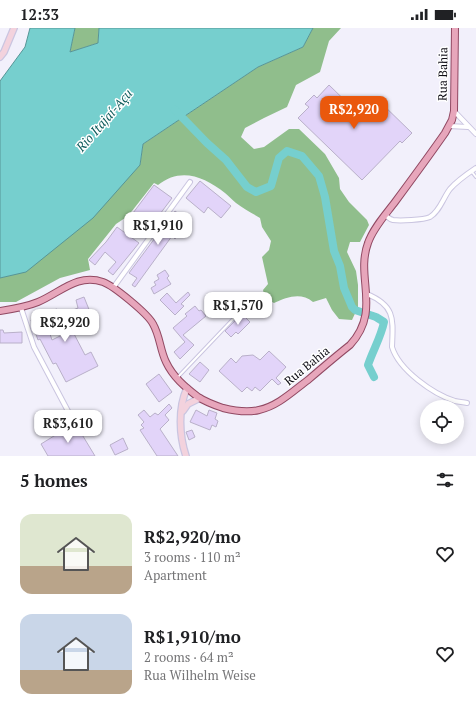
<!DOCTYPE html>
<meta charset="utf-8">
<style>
:root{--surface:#fff;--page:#f2f2f2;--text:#202124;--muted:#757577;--accent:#ea580c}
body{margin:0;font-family:"PT Serif",serif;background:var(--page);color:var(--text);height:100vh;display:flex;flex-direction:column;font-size:15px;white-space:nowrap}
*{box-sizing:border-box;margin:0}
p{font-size:13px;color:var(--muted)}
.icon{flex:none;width:22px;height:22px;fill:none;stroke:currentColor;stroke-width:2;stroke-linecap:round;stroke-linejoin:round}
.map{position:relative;height:428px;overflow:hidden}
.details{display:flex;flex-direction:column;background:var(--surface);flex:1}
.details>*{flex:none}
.buttons{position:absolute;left:420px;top:372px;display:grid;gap:8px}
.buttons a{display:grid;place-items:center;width:44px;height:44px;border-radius:50%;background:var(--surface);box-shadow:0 2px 10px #0003;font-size:20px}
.price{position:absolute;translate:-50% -34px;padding:0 9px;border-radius:8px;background:#fff;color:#222;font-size:13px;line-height:26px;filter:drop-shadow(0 1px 2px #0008)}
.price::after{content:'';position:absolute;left:50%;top:24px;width:12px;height:9px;margin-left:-6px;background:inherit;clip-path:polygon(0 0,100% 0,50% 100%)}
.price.current{background:var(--accent);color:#fff}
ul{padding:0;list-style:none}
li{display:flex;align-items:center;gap:12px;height:100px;padding:0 20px}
li span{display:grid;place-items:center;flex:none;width:112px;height:80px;border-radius:12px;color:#555}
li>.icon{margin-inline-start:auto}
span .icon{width:48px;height:48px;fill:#fffc;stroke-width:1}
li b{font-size:17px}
h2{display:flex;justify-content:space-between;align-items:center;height:48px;padding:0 20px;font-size:17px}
.status{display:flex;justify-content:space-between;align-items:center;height:28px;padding:0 20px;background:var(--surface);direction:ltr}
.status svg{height:11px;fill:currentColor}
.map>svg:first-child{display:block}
</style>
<div class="status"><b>12:33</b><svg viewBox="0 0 49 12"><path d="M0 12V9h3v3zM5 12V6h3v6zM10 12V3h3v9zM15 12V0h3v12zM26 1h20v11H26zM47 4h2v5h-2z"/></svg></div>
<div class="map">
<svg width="476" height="428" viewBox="0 0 476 428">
<rect width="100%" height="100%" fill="#f2f0fb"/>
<!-- forest -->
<g fill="#90be8c">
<path d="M75,0H99L98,15L70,24Z"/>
<path d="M313,0H341L329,13L320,44L296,57L287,79L264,90L245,100L241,109L254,121L264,119L289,101H299L325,126L339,150L340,161L349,174L367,192L369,197L360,214H350L347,224L356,243L358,257V279L352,292L339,291L332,282L326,270L313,274C301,264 287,269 274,275L265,270L263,262L268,256L262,229L269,222L271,213L262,199L260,190C252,185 244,181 236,175C232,172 229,168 225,165C204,148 180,139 158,157L154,155L132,183L125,190L116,196L88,231L90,242L60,250L16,274H0V250L26,243L140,137L143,116L258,39L303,19Z"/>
</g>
<!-- water -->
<path fill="#76cfce" stroke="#579596" d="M30,0H75L70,24L98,15L99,0H313L303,19L258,39L143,116L140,137L93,190L26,244L0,250V53L25,19Z"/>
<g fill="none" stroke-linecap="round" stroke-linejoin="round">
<!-- river -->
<path stroke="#76cfce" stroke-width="8" d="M175,82L207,115L226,132L247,159L256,164L271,158L279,130L287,123L302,128L319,148L325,169L334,223L340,238L344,260L352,279L355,282L376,289L384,294C381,309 373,322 368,337L374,349"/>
</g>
<!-- building -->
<g fill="#e2d4f9" stroke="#b9b0c9">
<path d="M329,57L361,88L377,71L412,105L402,115L400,113L362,152L298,90L309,79L305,76L314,67L317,70Z"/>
<path d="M200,153L231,178L221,190L208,179L204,185L186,170Z"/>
<path d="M154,157L172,170L151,198L133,185Z"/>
<path d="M175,183L188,193L175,211L172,208L135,259L132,257L137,250L129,245Z"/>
<path d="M117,199L139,215L113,247L108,243L116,234L105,224L95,237L89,232L106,214Z"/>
<path d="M165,242L169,248L167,250L171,256L154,266L151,260L156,257L154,254L159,251L157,247Z"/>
<path d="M188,264L190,267L181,276L184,278L175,287L160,272L167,265L176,275Z"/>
<path d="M84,269L90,284L82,287L84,291L77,293L76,290L68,292L69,294L48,300L52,312L72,302L85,327L91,324L98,338L66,354L56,335L53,336L40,311L38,312L31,292L50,286L49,283L57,281L60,290L68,288L74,285L73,282L78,280L76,272Z"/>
<path d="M195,278L199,283L201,282L206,288L183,307L194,317L180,331L174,324L185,314L173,300L187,288L185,286Z"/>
<path d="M242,286L250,294L238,306L236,304L231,309L225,303Z"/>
<path d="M0,302H3L4,305L22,304V315H0Z"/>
<path d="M269,323L286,339L276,350L281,355L278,357L272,351L260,363L255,359L252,363L247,359L242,364L219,343L231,330L236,335L242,328L253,327L260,332Z"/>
<path d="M200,334L209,342L200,354L189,346Z"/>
<path d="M159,346L172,364L159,374L146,356Z"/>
<path d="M169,376L172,380L165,387L169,392L160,401L178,428H157L140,402L144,400L141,397L144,394L138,387L144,382L150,389L155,385L158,387Z"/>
<path d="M196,382L207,388L209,382L217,385L215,391L218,393L216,399L212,397L210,402L190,394Z"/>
<path d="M75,395L95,428H48L41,416Z"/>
<path d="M192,402L195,409L189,412L186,404Z"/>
<path d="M123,410L128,421L115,427L110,417Z"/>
</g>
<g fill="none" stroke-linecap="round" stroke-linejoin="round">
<defs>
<g id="lane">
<path d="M472,144L476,149"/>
<path d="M177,350L256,267"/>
</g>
<g id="street">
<path d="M454,83L476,106"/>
<path d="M449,98L468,99"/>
<path d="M385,187C388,189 389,191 393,192C400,193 423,192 430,189C440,183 443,170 450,161C457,153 467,146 476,140"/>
<path d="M113,260L190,154"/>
<path d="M367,266C396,278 393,292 392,319C399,342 433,366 455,373C459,374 463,374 467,375"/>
<path d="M21,280L34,319L69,385"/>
</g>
<g id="secondary">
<path d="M0,29L4,24L14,0"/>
<path d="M183,383L188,376L200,370"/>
<path d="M186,428C179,407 178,380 187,360"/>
</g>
<path id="primary" d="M0,283C13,281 26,279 38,274C60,265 77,245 103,254C114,258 148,286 153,296C160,308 160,322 166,334C173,349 185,359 198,369C206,374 214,377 223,380C235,383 247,385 259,382C278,378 293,363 308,352C322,340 336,328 350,317C382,282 355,250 368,215C373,200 386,186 395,174C412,151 429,128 445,105L452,92L454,83L455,0"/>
</defs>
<!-- lane casing -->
<use href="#lane" stroke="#cac5e0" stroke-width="4"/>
<!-- street casing -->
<use href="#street" stroke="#cac5e0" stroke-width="6"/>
<!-- secondary casing -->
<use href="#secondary" stroke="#cac5e0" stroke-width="8"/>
<!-- primary casing -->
<use href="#primary" stroke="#914963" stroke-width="8"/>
<!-- lane -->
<use href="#lane" stroke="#fff" stroke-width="2"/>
<!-- street -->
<use href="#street" stroke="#fff" stroke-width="4"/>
<!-- secondary -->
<use href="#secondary" stroke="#f3d2dd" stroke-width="5.5"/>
<!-- primary -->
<use href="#primary" stroke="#e7a6bb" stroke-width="6"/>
</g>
<g text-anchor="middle" stroke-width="3" stroke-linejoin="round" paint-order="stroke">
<!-- street labels -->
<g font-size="12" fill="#0e0d15" stroke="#fff">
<text transform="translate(443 46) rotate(-89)" y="4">Rua Bahia</text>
<text transform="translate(307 338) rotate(-39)" y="4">Rua Bahia</text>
</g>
<!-- water labels -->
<g font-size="13" font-style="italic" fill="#0f5d5d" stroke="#fff">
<text transform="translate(104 92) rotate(-49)" y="5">Rio Itajaí-Açu</text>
</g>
</g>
</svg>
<div class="buttons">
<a><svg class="icon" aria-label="locate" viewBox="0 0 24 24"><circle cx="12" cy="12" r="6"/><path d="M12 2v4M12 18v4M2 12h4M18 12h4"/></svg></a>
</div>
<b class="price current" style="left:354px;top:102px">R$2,920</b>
<b class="price" style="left:158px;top:218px">R$1,910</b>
<b class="price" style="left:238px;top:298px">R$1,570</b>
<b class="price" style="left:65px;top:315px">R$2,920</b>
<b class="price" style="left:68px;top:416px">R$3,610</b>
</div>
<section class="details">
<h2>5 homes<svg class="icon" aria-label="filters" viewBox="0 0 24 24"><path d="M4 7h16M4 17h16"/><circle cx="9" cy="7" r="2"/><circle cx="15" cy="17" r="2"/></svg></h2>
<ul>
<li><span style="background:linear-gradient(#dfe7d0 65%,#b9a48a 0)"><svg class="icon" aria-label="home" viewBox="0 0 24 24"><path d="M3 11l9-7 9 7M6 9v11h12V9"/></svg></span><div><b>R$2,920/mo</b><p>3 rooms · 110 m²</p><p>Apartment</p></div><svg class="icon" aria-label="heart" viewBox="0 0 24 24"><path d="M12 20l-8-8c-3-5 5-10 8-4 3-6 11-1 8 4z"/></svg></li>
<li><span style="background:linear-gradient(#c9d6e8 70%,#b9a48a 0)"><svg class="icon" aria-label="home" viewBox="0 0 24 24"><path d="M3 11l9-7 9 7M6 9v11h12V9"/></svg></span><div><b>R$1,910/mo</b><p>2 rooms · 64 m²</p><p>Rua Wilhelm Weise</p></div><svg class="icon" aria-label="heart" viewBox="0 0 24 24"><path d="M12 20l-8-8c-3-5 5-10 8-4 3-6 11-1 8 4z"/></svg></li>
</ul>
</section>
